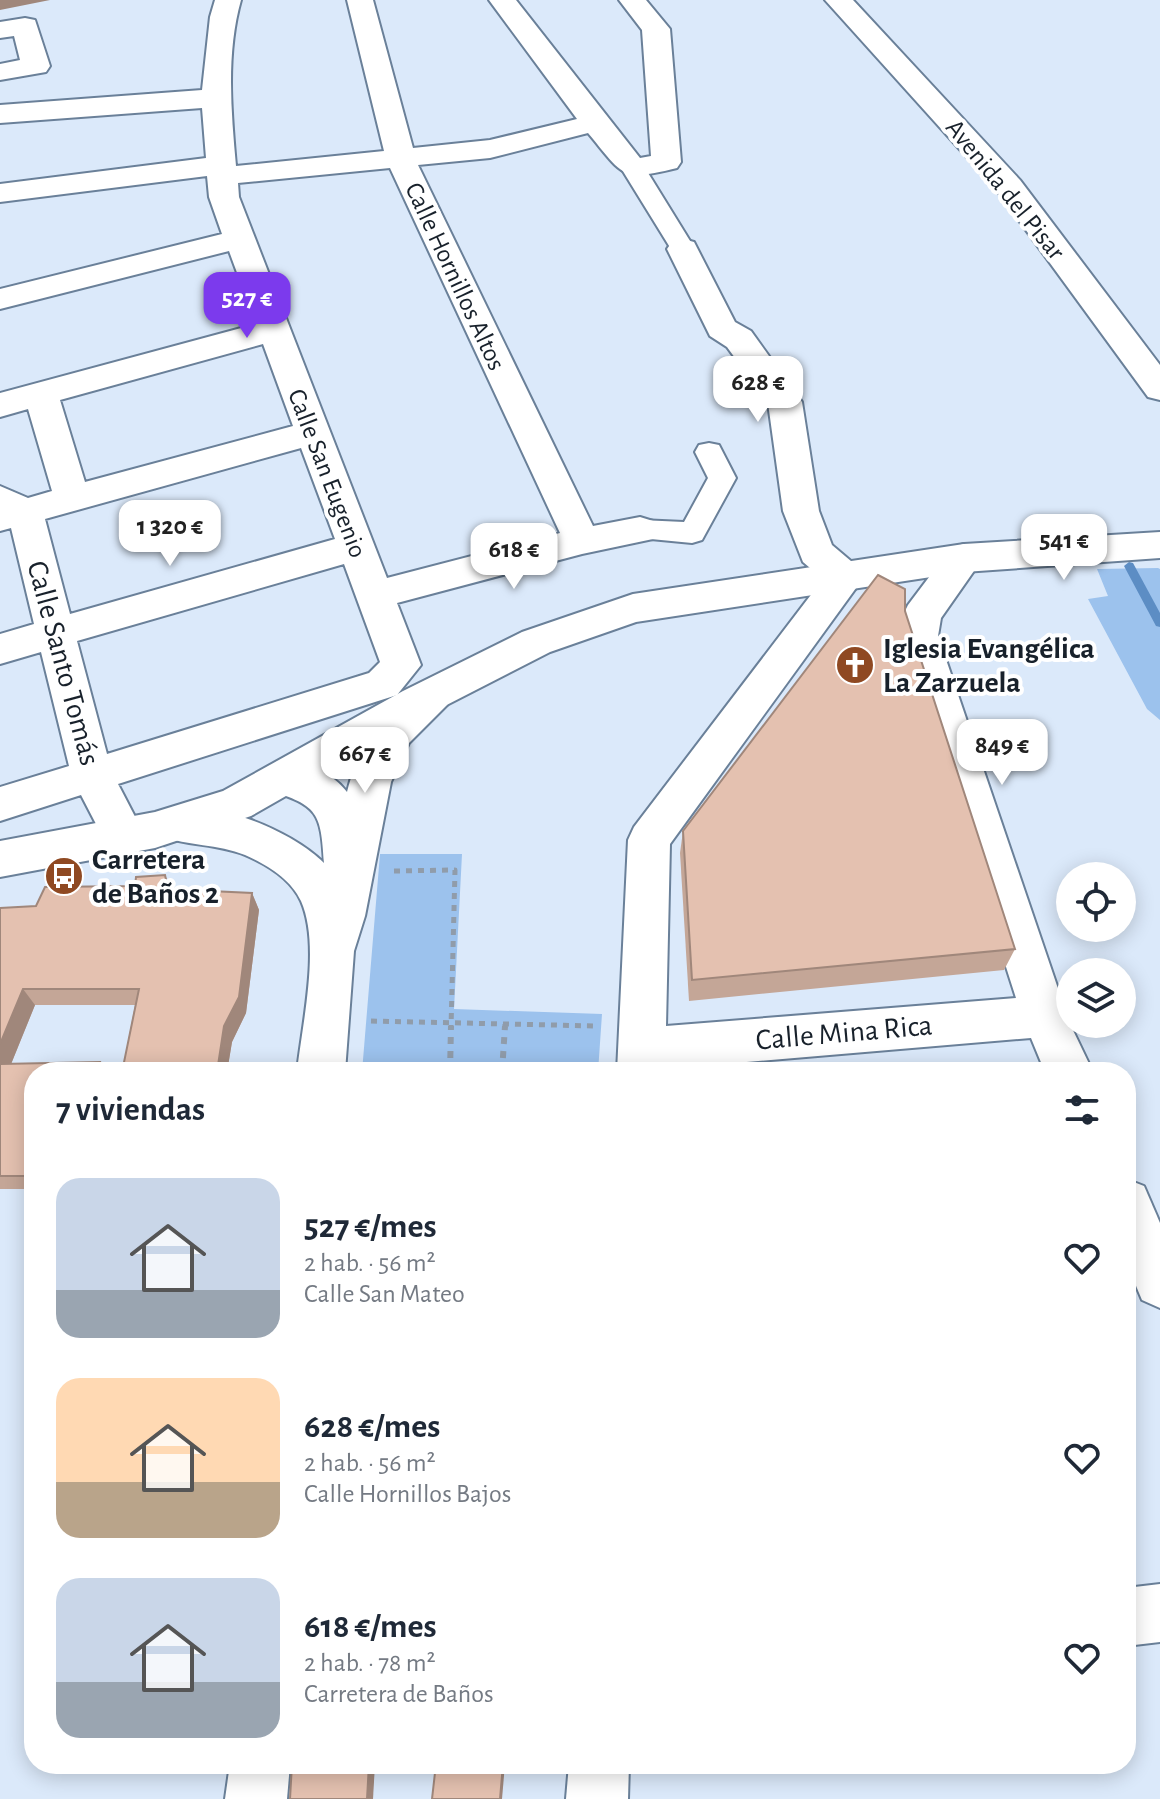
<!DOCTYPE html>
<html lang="es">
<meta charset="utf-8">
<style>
:root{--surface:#fff;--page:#f6f6f7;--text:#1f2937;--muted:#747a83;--accent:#7c3aed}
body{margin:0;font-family:"Alegreya Sans",sans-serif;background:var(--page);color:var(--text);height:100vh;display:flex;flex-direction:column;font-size:30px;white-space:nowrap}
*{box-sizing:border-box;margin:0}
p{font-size:26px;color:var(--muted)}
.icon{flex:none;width:44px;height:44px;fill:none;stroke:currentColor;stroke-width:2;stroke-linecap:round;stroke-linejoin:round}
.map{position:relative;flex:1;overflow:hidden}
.details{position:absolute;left:24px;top:1062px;width:1112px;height:712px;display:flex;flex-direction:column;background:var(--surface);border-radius:32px;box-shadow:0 4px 20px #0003}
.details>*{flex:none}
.tools{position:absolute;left:1056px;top:862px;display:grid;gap:16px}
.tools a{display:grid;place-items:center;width:80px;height:80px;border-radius:50%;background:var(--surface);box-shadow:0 4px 20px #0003;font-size:40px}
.price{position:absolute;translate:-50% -68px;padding:0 18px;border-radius:16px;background:#fff;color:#222;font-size:26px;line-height:52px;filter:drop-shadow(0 2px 4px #0008)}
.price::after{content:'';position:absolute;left:50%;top:48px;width:24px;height:18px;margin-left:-12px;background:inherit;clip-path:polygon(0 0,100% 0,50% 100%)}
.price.current{background:var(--accent);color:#fff}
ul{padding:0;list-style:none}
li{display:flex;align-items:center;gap:24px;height:200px;padding:0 32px}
li span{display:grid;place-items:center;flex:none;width:224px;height:160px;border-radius:24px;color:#555}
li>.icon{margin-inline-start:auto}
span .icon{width:96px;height:96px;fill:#fffc;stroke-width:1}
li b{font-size:34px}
h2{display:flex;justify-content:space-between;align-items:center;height:96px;padding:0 32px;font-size:34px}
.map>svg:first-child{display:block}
</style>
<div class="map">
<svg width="1160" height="1799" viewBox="0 0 1160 1799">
<rect width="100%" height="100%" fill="#dbe9fa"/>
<!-- green -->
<g fill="#9cc2ed">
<path d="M1158,568L1160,569V720L1147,709L1088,599L1108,596L1097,569Z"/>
<path d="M380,854H462L454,1009L602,1014L598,1072H362Z"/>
</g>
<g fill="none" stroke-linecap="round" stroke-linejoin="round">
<!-- stream -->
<path fill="#5c8dc4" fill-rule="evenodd" d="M1129,562L1133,563L1160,613V627L1156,626L1124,566Z"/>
<defs>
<g id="pedestrian">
<path d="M633,161L641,163L645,168L695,249L692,254H674L671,249L621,168L625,163Z"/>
<path d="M709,443L719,445L736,478L702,540L692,543L630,537L626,530L630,523L640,520L684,522L708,478L695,452L699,445Z"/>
</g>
<g id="minor">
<path d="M215,0H241C226,53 231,111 236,166L384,151L347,0H373L413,148L490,140L577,119L489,0H516L640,158L651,156L642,30L619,0H646L670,29L681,162L677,168C620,182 624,176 588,133L490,158L418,165L593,526L640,517L653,521L658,530L653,539L582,554L397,603L421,665L397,695L118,784L145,836L139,849L124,854L109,849L81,795L0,821V787L69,766L41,652L0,664V634L34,624L11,528L0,531V486L28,498L52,491L28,409L0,417V393L256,324L229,251L0,309V289L222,234L209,197L207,176L0,202V184L206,158L202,108L0,123V105L202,90L210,17ZM390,168L560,533L387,578L239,197L238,183ZM263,344L293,426L85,482L60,400ZM301,448L335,539L70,614L45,519ZM344,564L380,662L369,673L107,754L77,641Z"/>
<path d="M25,18L35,20L50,66L46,72L0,80V64L20,60L14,36L0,38V22Z"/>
<path d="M683,239L694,242L735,322L751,331L802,402L819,511L832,545L858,567L864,577L670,844L666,1026L1016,998L900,636L903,615L908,605L951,548L964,544L977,548L983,558L941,618L938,636L1070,1024L1093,1072H1045L1031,1038L665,1069V1072H617L628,840L634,827L823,579L803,562L783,511L768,403L727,347L710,336L667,249L672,242Z"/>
<path d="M433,678L447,683L453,694L447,705L409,743L391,782L365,916L354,951L345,1072H297C302,1024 321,946 301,901C291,879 266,864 245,855C218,844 188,846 161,836L155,824L161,812C208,795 291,830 324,863C321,812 318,806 269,790L263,778L269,766C296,757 330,770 347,792C356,752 392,692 433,678Z"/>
<path d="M1126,1179L1144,1186L1160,1223V1308L1142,1300L1126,1262Z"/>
<path d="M1160,1584V1642L1126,1646V1588Z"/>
<path d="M230,1764H290L287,1799H225Z"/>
<path d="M569,1764H629L628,1799H566Z"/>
</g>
<path id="tertiary" d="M825,0H853L1020,180L1160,365V400L1148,397L998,192Z"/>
<path id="secondary" d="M1160,532V558L964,572L636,622L550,652L431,713L251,816L155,848L0,877V841L155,812L223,791L403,691L522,632L633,594L964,544Z"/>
</defs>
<!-- pedestrian casing -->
<use href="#pedestrian" stroke="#6a8099" stroke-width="4"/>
<!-- minor casing -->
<use href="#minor" stroke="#6a8099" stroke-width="4"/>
<!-- tertiary casing -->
<use href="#tertiary" stroke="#6a8099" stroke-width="4"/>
<!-- secondary casing -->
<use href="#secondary" stroke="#6a8099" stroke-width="4"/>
<!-- path-far1 -->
<g stroke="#909caa" stroke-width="5" stroke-dasharray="6 6" stroke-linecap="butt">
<path d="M394,871L455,870L451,1028"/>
<path d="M371,1021L597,1026"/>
<path d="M505,1028V1024"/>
</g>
<!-- path -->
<g stroke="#909caa" stroke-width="6" stroke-dasharray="7 7" stroke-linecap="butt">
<path d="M450,1072L451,1026"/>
<path d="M502,1072L505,1026"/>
</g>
<!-- pedestrian -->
<use href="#pedestrian" fill="#fff" fill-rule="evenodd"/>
<!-- minor -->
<use href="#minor" fill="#fff" fill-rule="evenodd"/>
<!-- tertiary -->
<use href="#tertiary" fill="#fff" fill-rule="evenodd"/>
<!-- secondary -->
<use href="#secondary" fill="#fff" fill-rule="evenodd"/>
</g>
<!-- wall -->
<g fill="#c4a697">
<path d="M905,611L1015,949L1004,970L689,1001L680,853L683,831Z"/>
<path d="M165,875L172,889L252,893L259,910L246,1013L232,1042L227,1072H122L135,1005H35L11,1064L100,1062L107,1072H34V1189H0V908L36,906L135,886Z"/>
</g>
<!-- shaded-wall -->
<g fill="#a0877b">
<path d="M0,0H50L0,10Z"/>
<path d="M252,893L259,910L246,1013L232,1042L227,1072H217L224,1026Z"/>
<path d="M23,989L35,1005L5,1079L0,1073V1044Z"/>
<path d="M100,1062L107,1072H98Z"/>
<path d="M369,1764H375L373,1799H367Z"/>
<path d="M503,1764H505L502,1799H500Z"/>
</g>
<!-- building -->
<g fill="#e4c1b0" stroke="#a0877b" stroke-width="2">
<path d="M878,575L905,589V611L1015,949L692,980L683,831Z"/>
<path d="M165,875L168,889L252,893L239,997L224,1026L217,1072H122L139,989H23L0,1044V908L36,906L45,887L135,886L136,877Z"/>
<path d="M100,1062L98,1072H34V1176H0V1064Z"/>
<path d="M292,1764H369L367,1799H290Z"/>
<path d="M436,1764H503L500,1799H432Z"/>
</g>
<!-- icons -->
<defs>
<symbol id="church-disc" viewBox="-11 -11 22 22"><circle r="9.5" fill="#8f4922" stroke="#fff"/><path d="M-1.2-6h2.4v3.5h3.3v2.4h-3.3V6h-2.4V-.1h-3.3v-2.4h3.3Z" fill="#fff"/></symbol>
<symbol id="bus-disc" viewBox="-11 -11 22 22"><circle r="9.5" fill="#8f4922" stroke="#fff"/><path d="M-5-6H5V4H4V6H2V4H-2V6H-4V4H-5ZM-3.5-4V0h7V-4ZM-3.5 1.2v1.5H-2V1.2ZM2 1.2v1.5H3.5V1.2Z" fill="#fff"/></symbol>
</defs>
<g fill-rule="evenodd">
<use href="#church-disc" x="833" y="643" width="44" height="44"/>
<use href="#bus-disc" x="42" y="854" width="44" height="44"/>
</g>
<g text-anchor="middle" stroke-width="8" stroke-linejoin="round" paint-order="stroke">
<!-- far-street labels -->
<g font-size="26" fill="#18212b" stroke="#fff">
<text transform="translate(1006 189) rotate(51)" y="9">Avenida del Pisar</text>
<text transform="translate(456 276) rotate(65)" y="9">Calle Hornillos Altos</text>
<text transform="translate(328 473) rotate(69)" y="9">Calle San Eugenio</text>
</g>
<!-- poi labels -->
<g font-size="30" font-weight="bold" fill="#18212b" stroke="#fff" text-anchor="start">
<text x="883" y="658">Iglesia Evangélica<tspan x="883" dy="34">La Zarzuela</tspan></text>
<text x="92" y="869">Carretera<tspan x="92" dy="34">de Baños 2</tspan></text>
</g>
<!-- street labels -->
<g font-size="30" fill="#18212b" stroke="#fff">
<text transform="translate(64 663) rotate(75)" y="10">Calle Santo Tomás</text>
<text transform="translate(844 1032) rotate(-5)" y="10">Calle Mina Rica</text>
</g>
</g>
</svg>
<div class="tools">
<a><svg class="icon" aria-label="locate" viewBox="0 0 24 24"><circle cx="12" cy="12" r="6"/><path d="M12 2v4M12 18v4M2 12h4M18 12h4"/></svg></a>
<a><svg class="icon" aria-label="layers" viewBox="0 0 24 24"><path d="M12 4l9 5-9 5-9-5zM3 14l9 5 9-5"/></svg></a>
</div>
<b class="price current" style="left:247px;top:340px">527 €</b>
<b class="price" style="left:758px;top:424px">628 €</b>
<b class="price" style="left:170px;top:568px">1 320 €</b>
<b class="price" style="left:1064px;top:582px">541 €</b>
<b class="price" style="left:514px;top:591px">618 €</b>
<b class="price" style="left:1002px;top:787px">849 €</b>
<b class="price" style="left:365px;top:795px">667 €</b>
<section class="details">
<h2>7 viviendas<svg class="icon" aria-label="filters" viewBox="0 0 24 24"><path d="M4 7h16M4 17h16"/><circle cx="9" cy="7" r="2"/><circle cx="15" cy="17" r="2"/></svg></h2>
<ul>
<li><span style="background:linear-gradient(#c9d6e8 70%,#9aa5b1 0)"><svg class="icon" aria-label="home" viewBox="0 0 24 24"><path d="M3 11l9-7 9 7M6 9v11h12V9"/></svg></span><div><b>527 €/mes</b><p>2 hab. · 56 m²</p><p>Calle San Mateo</p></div><svg class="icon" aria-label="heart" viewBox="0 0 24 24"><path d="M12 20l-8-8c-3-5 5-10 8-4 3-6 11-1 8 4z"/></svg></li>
<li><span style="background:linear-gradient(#ffd9b3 65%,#b9a48a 0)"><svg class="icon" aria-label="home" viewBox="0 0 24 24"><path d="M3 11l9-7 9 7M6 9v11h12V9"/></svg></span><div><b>628 €/mes</b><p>2 hab. · 56 m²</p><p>Calle Hornillos Bajos</p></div><svg class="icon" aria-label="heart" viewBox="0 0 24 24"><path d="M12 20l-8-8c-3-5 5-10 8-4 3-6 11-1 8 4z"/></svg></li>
<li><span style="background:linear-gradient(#c9d6e8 65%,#9aa5b1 0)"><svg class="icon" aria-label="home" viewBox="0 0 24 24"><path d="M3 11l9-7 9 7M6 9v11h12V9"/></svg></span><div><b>618 €/mes</b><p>2 hab. · 78 m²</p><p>Carretera de Baños</p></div><svg class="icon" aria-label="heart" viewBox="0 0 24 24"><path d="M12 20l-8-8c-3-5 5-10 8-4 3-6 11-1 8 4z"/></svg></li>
</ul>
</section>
</div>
